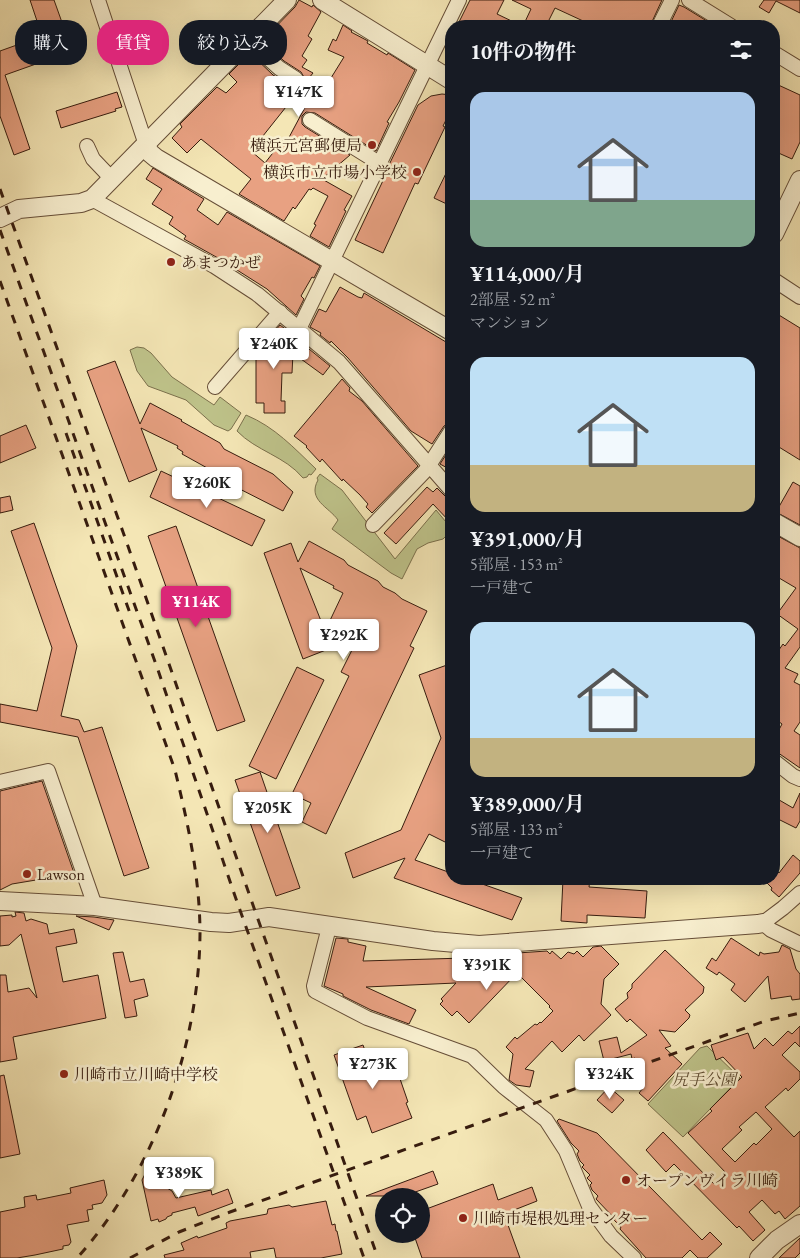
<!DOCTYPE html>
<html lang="ja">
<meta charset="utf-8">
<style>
:root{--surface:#171b24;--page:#242831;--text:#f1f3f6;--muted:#9ea1a6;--accent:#db2777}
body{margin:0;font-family:"EB Garamond","Noto Serif JP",serif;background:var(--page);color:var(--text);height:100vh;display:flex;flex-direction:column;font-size:19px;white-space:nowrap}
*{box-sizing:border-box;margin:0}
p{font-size:16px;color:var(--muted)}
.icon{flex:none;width:28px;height:28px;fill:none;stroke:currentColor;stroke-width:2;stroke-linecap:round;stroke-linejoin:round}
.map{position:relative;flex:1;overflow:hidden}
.side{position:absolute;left:445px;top:20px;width:335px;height:865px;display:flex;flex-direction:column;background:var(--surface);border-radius:20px;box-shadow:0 5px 20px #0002}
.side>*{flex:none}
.banner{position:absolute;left:15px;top:20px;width:355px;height:45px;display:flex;gap:10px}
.fabs{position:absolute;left:375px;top:1188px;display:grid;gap:10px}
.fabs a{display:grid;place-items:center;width:55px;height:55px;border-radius:50%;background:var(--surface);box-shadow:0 5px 20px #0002;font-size:25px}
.price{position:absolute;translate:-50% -42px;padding:0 11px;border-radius:5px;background:#fff;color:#222;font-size:16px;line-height:32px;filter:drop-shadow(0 1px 2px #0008)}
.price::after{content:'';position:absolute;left:50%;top:30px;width:15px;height:11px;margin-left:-8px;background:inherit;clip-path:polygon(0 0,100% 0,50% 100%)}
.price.current{background:var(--accent);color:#fff}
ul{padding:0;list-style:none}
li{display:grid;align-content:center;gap:10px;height:265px;padding:0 25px}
li span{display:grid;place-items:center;height:155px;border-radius:15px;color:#555}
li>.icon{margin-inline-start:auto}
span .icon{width:90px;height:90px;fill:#fffc;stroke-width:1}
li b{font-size:21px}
h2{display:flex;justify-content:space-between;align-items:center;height:60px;padding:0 25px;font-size:21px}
.chip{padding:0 18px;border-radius:20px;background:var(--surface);box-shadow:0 5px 20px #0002;font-size:18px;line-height:45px}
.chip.current{background:var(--accent);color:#fff}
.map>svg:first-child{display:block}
</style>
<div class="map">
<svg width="800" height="1258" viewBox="0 0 800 1258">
<rect width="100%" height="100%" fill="#f4e6b5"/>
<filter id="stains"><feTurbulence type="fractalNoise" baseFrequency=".004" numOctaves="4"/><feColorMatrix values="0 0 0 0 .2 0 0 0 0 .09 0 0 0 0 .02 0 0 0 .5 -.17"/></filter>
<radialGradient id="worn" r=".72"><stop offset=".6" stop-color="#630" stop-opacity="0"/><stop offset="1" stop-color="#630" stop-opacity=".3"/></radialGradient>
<!-- green -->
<g fill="#bfc48b" stroke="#7b704c">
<path d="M137,347L144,348L151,353L172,377L214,405L220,397L241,413L231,429L228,431L214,425L186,400L148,386L137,371L130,350Z"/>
<path d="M246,415C275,427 294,448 316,469L311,475L309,474L307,477L303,478C285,456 256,451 237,431Z"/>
<path d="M320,474L342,490L395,559L436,510L451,528V531L443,539L428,543L417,549L402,579L391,573L332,529L338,520C329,507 307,500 318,480L317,478Z"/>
<path d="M707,1046L740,1078L683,1137L648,1104L700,1048Z"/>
</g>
<!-- building -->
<g fill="#e8a182" stroke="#371c0e" fill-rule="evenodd">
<path d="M30,0H54L64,28L72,25L81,48L5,75L30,149L14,155L0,116V51L42,36Z"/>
<path d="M299,0L312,7L313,5L321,12L308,36L312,39L302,56L307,60L302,67L313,73L251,151L265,163L283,140L286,143L319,81L326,86L344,57L328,50L333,39L336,41L343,25L352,31L351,32L368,41L367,43L387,55L388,53L415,70L399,102L387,122L389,123L376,151L315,113L306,112L302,116V124L305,127L350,155L322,179L352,196L344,210L346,211L329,247L310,236L316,225L314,224L328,196L313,188L311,190L309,189L295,209L293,207L284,221L239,194L251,179L201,139L187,153L172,138L182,127L180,124L217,87L226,93L237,82L229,74L250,53L273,75L291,86L296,88L303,84L305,79L301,72L284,61L262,41L295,7Z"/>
<path d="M470,0H504L497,14L522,26H457Z"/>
<path d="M512,0H662L650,26H594L555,8L546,26H523L531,9Z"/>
<path d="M764,0H800V13L776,1L769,13L759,7Z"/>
<path d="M679,5L684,7L715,26H669Z"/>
<path d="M774,83L800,95V142L792,159L774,151Z"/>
<path d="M117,92L122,107L115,109L116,111L61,128L56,111Z"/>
<path d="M442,94L451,95V110L443,126L445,127L418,184L415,183L383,253L355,240L388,170L387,169L418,105L431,96Z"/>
<path d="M451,163V206L434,198Z"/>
<path d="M153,168L204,199L197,210L218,225L227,212L320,266L314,278L312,277L301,296L304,299L296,315L267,289L218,258L184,239L186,236L169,224L173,217L152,204L162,189L146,179Z"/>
<path d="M340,287L358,297L362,298L364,293L451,345V380L447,386L451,388V422L444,426L432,444L411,431L348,358L331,341L330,343L320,335L321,333L310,327L319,309L326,312Z"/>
<path d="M774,312L800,328V460L774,444Z"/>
<path d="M280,325L284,328L278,334H291L295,337L296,355L293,353L292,373H282L281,401H285V413H264V403H256V353Z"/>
<path d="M309,349L330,366L323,375L301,359Z"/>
<path d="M115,361L140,424L150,403L182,420L181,421L220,443L224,449L273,474L293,492L283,511L224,481L225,480L208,471L209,469L182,454L183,452L177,448L178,446L141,428L157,470L129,482L87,371Z"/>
<path d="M342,379L350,388L349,391L362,401L418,466L372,513L366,507L368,504L360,495L343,479L342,481L322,459L320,462L306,447L307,446L294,436Z"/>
<path d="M26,425L36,448L0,463V436Z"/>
<path d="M451,447V470L440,464Z"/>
<path d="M161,471L265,520L252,546L150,497Z"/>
<path d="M793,482L800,486V525L776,512Z"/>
<path d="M427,487L433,492L437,488L445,496L451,499V523L433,504L396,544L384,533Z"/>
<path d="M10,496L13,510L0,513V498Z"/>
<path d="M34,523L77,646L61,716L79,720L84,732L102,727L149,868L124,876L78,737L0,722V704L37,711L52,648L11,531Z"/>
<path d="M176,526L245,721L217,731L148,536Z"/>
<path d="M774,534L800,548V647L785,668L798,674L794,682L800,685V722L794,731L800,735V768L774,750V739L782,724L774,718V657L783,644L785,646L798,629L777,614L796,588L774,575Z"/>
<path d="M309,541L344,560L348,565L378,581L383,587L395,593L402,599L427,611L410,646L414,648L326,834L302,822L311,803L292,794L349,676L341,672L358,638L346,642L325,632L331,648L303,659L264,553L291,543L298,562ZM300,568L334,586L333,588L343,593L325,631Z"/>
<path d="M447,665L451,680V845L429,834L415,860L451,873V879H468L522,898L512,920L394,878L405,858L353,878L345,853L401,830L441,738L419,675Z"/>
<path d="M297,667L324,680L276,779L249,766Z"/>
<path d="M260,772L300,888L276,896L235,780Z"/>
<path d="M42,781L74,873L54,880V877L12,884L0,890V791Z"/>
<path d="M800,793V821L796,828L774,817V797L793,808Z"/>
<path d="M793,855L800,861V873L779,897L771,890L772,888L766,882L769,879H774V873L776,870L779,873Z"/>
<path d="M563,879H590L589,887L647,891L645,918L587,915V923L561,921Z"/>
<path d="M15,912L24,913L26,921L31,919L47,924L49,934L74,929L77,943L56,947L63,982L98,975L106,1018L13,1037L17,1059L0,1062V975H6L8,992L29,988L37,998L21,934L9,945L0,946V916L12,915V917L16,916Z"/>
<path d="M76,916L94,917L114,920L109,930Z"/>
<path d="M336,938L348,939V942L366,946L363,961L465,958L466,978L488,955L547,951L550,954L552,951L561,959L568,952L574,954L577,951L583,957L593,947L601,946L619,964L604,979L601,1004L611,1015L584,1041L579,1035L562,1052L552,1041L525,1069L534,1071L530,1087L516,1085L509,1080L513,1054L506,1047L515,1037L517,1039L535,1024L537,1025L540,1022L541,1023L553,1011L549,1007L550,1006L517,973L469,1023L457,1011L452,1016L440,1004L443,1001L441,999L456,983L366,987L416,1010L409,1024L371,1010L343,996V994L324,986Z"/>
<path d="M731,938L759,956L760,952L764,954L779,952L782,945L790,949L796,969L800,974V999L792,1000L791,996L771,999L768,976L745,1002L731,990L735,984L719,972L717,975L706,968L712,958L716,961Z"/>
<path d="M665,950L704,987L703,993L685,1010L690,1015L689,1018L675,1032L659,1030L671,1046L665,1048L682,1064L648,1101L639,1093L643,1088L639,1082L635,1058L632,1059L631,1054L604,1061L599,1041L617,1037L621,1053L647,1035L630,1019L627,1022L615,1009L628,998L627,993L632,988V984Z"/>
<path d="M123,952L130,982L144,979L148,996L134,1000L137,1016L125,1018L113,953Z"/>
<path d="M800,1026V1047L795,1042L782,1055L800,1072V1079L788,1091L786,1088L765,1107L794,1137L800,1131V1206L785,1219L779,1211L775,1214L762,1200L749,1212L765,1230L753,1241L739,1226L737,1228L674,1164L666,1172L646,1150L663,1132L714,1184L726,1173L688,1133L712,1111L710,1109L742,1077L723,1057L716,1060L711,1045L748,1033L754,1049L765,1038L773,1046L788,1031L792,1034ZM756,1112L772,1129L756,1145L754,1143L735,1162L722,1149L742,1130L739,1127Z"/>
<path d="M363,1045L371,1067L385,1061L387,1067L393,1065L396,1074L398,1073L408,1102L406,1103L412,1118L372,1133L366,1116L357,1120L334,1055Z"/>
<path d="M4,1075L20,1154L0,1158V1076Z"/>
<path d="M609,1087L624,1100L612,1113L597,1100Z"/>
<path d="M559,1119L597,1133L702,1240L710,1232L722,1244L707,1258H698L690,1250L682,1258H646L620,1229L621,1227L614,1220L615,1219L596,1199L598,1196L592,1190L590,1185L592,1183L587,1178L590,1175L582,1167L584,1165L580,1161L577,1154L579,1151L571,1143L557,1121Z"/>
<path d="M156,1170L157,1176L159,1175L162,1187L167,1188L172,1191L176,1198L211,1190L212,1195L228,1189L233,1203L198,1216L195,1207L172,1213V1215L167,1217L166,1219L159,1222L158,1219L151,1221L142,1180L146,1172Z"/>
<path d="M433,1171L438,1184L404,1196H366Z"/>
<path d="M104,1180L107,1195L102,1203L92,1205L93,1209L87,1210L89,1221L67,1225L71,1242L69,1245L63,1246V1249L35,1255L17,1258H0V1212L25,1207L24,1197L36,1195L37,1200L71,1193L70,1188Z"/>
<path d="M493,1184L498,1200L532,1187L537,1201L504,1214L520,1258H422L414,1235L421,1234V1211Z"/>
<path d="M326,1201L332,1225L335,1224L336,1231H337L342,1254L321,1258H276L274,1248L250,1252L251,1258H165L164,1255L184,1250L181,1243L197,1236L198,1238L227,1228L226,1223L230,1221L267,1214L268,1209L289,1205L292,1207Z"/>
<path d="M800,1238V1253L795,1258H779Z"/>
</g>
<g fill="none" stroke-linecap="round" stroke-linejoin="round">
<defs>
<g id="minor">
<path d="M98,0L146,145"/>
<path d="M689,0L731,26"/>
<path d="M659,26L672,0"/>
<path d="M248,40L279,68L296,79"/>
<path d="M774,53L800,69"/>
<path d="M310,120L379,163"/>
<path d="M87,146L93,159L112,179"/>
<path d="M92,199L214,266L257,294L339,362L451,490"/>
<path d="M774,280L800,297"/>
<path d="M299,329L459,0"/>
<path d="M215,387L280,312"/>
<path d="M373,525L426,470L451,431"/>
<path d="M774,761L793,776L800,779"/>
<path d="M0,782L48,771L95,906"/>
<path d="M800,893L783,908L763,923L771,930L800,944"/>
<path d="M329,927L314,986L315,991L367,1018L472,1056L504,1087L546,1120L566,1151L589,1206L611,1236L634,1258"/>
</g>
<g id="tertiary">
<path d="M322,0L451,80"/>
<path d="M146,145L150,153L156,158L451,331"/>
<path d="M0,218L19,209L81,203L92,199L287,0"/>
<path d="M774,234L800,180"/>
<path d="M774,522L800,537"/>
<path d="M0,901L95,906L211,922L229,923L269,917L433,941L479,945L758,924L763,923"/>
<path d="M759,1258L777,1240L800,1224"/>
</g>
</defs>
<!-- minor casing -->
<use href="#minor" stroke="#664e38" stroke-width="16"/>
<!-- tertiary casing -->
<use href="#tertiary" stroke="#664e38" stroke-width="20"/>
<!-- minor -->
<use href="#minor" stroke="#f8efcf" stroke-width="14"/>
<!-- tertiary -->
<use href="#tertiary" stroke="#f8efcf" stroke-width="18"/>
<!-- rail -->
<g stroke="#371c0e" stroke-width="3" stroke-dasharray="9 9" stroke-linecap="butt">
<path d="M0,189L123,532L254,908L378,1258"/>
<path d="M0,230L158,670L235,896L364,1258"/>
<path d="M0,281L175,770C188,824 200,878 200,934C199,1048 153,1174 77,1258"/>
<path d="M66,433L132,619"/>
<path d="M130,1258L179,1232L230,1212L765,1021L800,1013"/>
</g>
</g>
<!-- markers -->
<g fill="#8f2418" stroke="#f8efcf" stroke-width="2">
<circle cx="372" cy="145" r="5"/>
<circle cx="417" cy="172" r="5"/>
<circle cx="171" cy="262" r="5"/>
<circle cx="27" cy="874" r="5"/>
<circle cx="64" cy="1074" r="5"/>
<circle cx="626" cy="1180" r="5"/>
<circle cx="463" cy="1218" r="5"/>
</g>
<g text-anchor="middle" stroke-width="5" stroke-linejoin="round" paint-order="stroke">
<!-- poi labels -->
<g font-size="16" fill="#371c0e" stroke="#f8efcf" text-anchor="start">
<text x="362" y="151" text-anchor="end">横浜元宮郵便局</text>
<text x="407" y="178" text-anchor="end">横浜市立市場小学校</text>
<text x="181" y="268">あまつかぜ</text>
<text x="37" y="880">Lawson</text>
<text x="74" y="1080">川崎市立川崎中学校</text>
<text x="636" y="1186">オープンヴイラ川崎</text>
<text x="473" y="1224">川崎市堤根処理センター</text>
</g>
<!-- park labels -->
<g font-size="16" font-style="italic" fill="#604e34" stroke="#f8efcf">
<text x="704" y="1085">尻手公園</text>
</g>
</g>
<rect width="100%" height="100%" filter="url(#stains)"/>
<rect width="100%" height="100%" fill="url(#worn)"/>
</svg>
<div class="fabs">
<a><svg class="icon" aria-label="locate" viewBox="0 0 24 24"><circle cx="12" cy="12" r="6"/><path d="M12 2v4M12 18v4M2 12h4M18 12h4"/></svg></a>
</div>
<b class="price" style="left:299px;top:118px">¥147K</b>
<b class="price" style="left:274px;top:370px">¥240K</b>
<b class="price" style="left:207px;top:509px">¥260K</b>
<b class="price current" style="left:196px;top:628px">¥114K</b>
<b class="price" style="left:344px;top:661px">¥292K</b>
<b class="price" style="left:268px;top:834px">¥205K</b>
<b class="price" style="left:487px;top:991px">¥391K</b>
<b class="price" style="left:373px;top:1090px">¥273K</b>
<b class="price" style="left:610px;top:1100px">¥324K</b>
<b class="price" style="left:179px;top:1199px">¥389K</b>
<div class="banner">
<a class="chip">購入</a>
<a class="chip current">賃貸</a>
<a class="chip">絞り込み</a>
</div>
<section class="side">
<h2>10件の物件<svg class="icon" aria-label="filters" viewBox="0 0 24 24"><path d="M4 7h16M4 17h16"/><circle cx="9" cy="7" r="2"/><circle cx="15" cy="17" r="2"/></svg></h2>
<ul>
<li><span style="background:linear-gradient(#a9c7e8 70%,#7fa58c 0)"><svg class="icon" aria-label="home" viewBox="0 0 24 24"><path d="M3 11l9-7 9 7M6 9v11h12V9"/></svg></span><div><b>¥114,000/月</b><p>2部屋 · 52 m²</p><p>マンション</p></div></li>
<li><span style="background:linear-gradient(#bfe0f5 70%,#c2b280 0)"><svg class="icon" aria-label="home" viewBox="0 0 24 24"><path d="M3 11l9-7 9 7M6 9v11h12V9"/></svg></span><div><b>¥391,000/月</b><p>5部屋 · 153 m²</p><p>一戸建て</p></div></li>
<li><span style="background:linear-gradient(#bfe0f5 75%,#c2b280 0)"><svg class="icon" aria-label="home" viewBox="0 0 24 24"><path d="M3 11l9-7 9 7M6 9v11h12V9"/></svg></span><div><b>¥389,000/月</b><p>5部屋 · 133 m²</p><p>一戸建て</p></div></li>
</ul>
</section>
</div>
